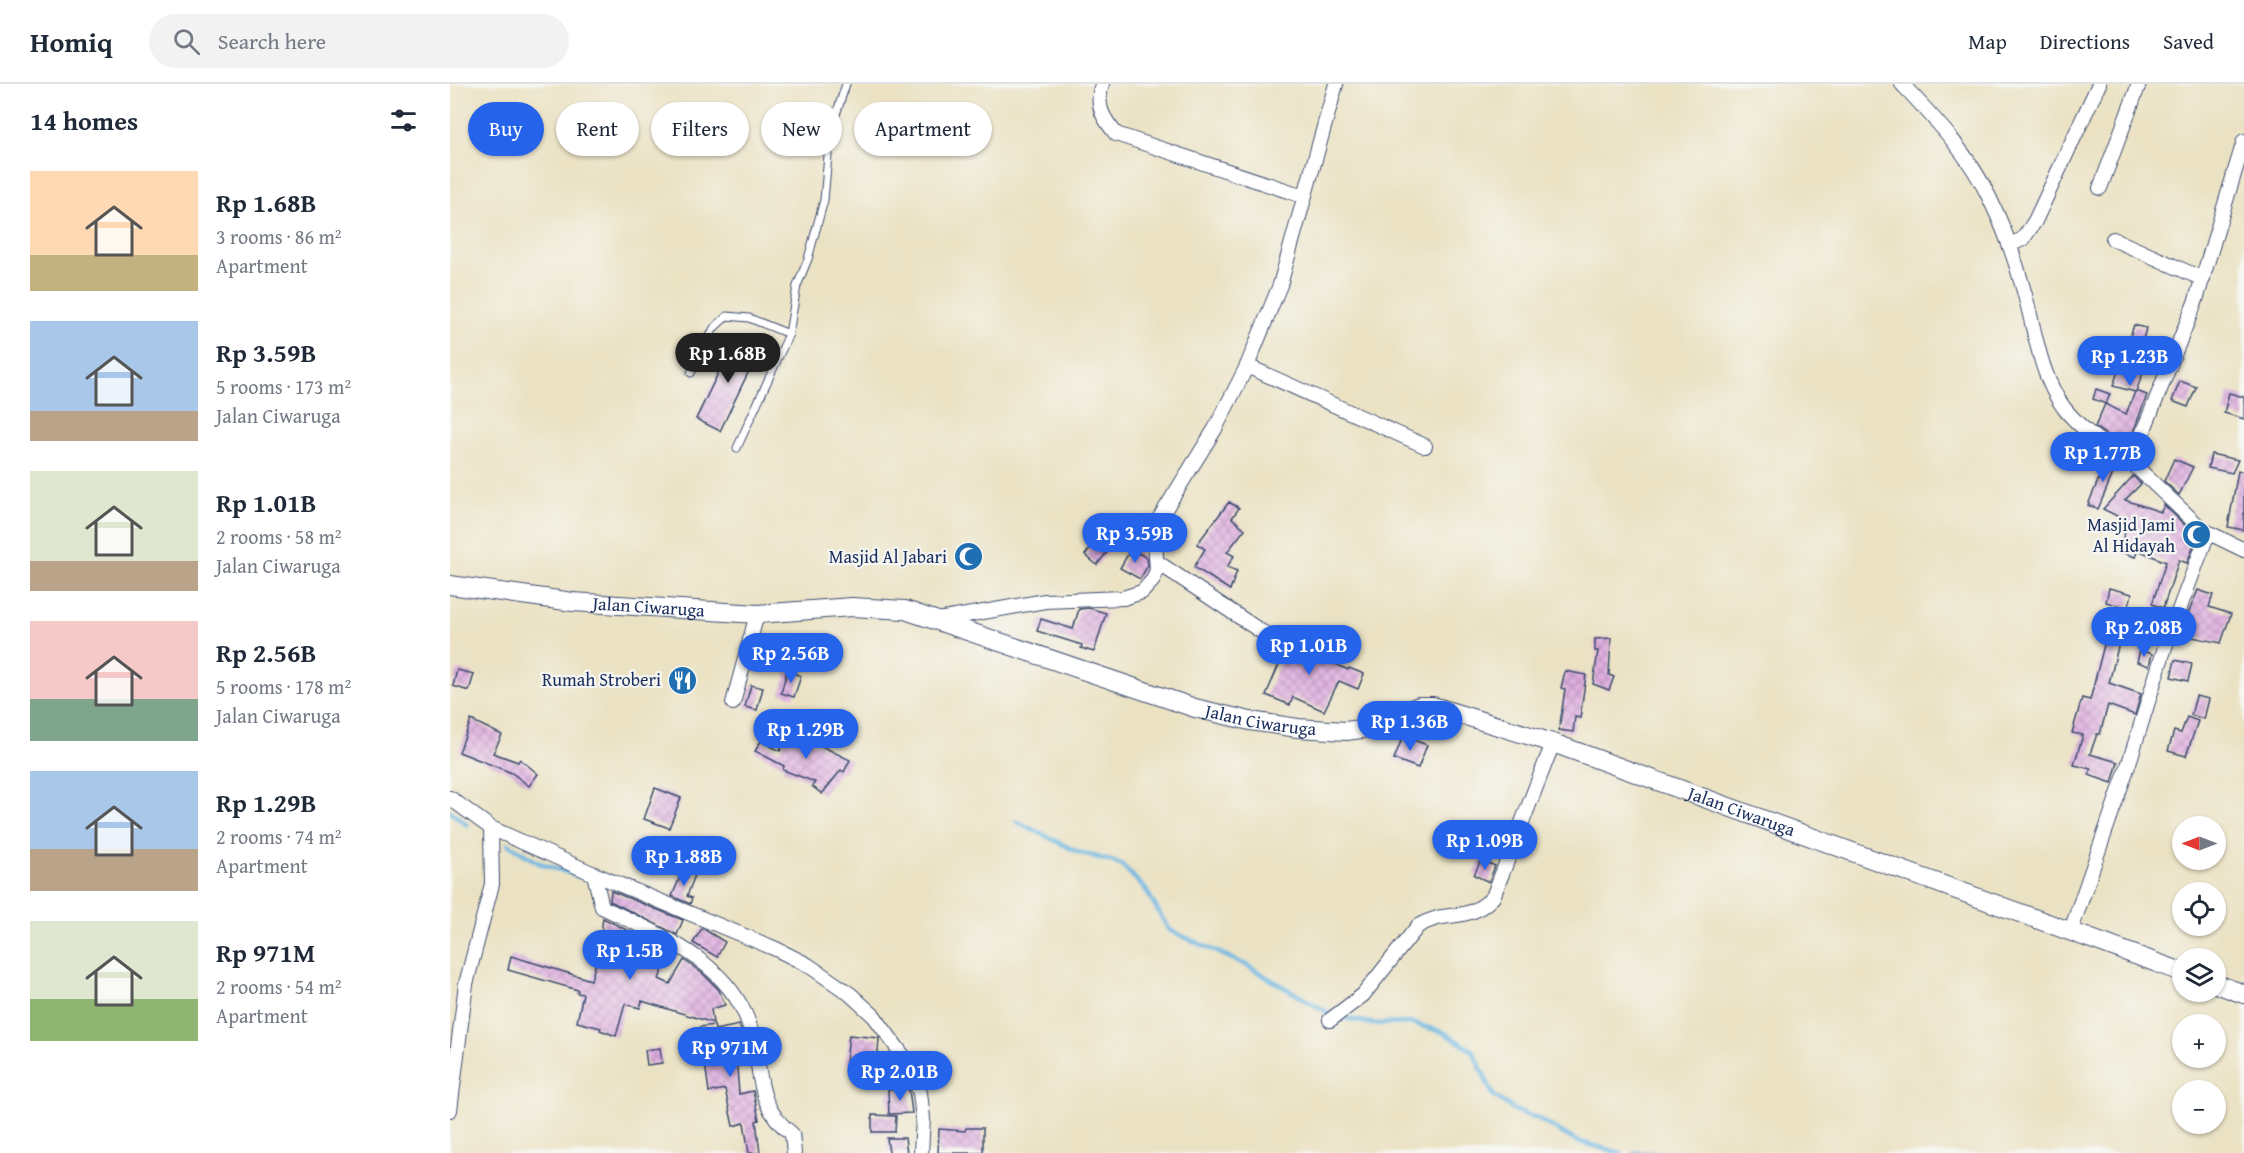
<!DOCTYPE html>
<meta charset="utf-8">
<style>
:root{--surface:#fff;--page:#f2f2f3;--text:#1f2937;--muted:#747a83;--line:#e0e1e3;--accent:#2563eb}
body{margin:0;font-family:"Gentium Book Plus",serif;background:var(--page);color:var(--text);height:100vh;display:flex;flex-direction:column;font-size:22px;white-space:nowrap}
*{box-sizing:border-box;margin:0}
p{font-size:20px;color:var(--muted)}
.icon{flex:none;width:33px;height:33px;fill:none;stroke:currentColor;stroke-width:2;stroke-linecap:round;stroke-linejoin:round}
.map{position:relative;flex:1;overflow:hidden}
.sheet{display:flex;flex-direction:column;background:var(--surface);width:450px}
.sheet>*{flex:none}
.top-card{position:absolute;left:18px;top:18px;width:570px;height:54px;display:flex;gap:12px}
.needle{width:39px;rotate:270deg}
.fabs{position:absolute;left:1722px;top:732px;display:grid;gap:12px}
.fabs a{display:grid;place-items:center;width:54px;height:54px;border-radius:50%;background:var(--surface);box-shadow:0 2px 4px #0004;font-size:30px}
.price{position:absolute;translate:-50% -51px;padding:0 14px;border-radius:21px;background:var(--accent);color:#fff;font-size:20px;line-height:39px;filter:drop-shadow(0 2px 3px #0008)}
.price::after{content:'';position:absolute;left:50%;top:36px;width:18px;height:14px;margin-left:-9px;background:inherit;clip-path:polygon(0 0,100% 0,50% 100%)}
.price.selected{background:#222;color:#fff}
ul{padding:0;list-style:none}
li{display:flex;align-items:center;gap:18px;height:150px;padding:0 30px}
li span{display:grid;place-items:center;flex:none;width:168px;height:120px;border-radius:0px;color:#555}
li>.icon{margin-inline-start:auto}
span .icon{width:72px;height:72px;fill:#fffc;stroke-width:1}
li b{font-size:26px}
h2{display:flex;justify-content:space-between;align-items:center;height:72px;padding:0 30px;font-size:26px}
.tag{padding:0 21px;border-radius:27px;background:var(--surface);box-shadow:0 2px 4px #0004;font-size:21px;line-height:54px}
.tag.selected{background:var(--accent);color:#fff}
header{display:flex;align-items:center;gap:36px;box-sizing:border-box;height:84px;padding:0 30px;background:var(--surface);border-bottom:2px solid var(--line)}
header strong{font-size:28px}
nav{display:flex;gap:33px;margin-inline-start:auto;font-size:21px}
.search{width:420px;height:54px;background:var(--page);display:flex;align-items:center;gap:15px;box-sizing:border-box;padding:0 21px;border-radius:33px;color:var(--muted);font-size:22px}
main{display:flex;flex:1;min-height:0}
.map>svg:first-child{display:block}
</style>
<header>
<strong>Homiq</strong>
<div class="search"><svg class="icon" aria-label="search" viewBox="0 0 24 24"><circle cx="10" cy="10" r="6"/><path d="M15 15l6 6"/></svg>Search here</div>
<nav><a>Map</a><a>Directions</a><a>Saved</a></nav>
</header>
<main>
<section class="sheet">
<h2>14 homes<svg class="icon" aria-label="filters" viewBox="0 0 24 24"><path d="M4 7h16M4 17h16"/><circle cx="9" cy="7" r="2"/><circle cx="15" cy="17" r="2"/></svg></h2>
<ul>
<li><span style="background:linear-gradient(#ffd9b3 70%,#c2b280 0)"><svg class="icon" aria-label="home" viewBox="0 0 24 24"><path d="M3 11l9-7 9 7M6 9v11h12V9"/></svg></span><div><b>Rp 1.68B</b><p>3 rooms · 86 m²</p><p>Apartment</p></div></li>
<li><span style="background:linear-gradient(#a9c7e8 75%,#b9a48a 0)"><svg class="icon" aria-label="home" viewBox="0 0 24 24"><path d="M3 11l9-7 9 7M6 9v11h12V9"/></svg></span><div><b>Rp 3.59B</b><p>5 rooms · 173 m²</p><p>Jalan Ciwaruga</p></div></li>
<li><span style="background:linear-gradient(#dfe7d0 75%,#b9a48a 0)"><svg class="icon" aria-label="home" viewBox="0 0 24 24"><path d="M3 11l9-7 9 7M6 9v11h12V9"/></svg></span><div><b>Rp 1.01B</b><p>2 rooms · 58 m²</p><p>Jalan Ciwaruga</p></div></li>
<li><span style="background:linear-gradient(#f6c9c9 65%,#7fa58c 0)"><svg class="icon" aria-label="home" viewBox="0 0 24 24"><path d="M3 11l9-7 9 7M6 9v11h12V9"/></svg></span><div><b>Rp 2.56B</b><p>5 rooms · 178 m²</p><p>Jalan Ciwaruga</p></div></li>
<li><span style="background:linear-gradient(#a9c7e8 65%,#b9a48a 0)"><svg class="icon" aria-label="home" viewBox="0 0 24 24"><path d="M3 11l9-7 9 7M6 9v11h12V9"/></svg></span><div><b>Rp 1.29B</b><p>2 rooms · 74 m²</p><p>Apartment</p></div></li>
<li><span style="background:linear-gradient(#dfe7d0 65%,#8fb573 0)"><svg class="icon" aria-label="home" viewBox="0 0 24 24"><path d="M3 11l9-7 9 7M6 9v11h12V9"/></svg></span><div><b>Rp 971M</b><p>2 rooms · 54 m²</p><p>Apartment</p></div></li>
</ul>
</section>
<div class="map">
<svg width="1794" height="1069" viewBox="0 0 1794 1069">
<defs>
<pattern id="building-cross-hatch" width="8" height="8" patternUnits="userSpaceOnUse" patternTransform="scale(1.5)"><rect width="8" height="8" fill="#e0afe0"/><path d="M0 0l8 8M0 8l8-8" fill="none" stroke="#b58fb9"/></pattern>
</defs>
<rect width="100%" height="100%" fill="#f6f6f2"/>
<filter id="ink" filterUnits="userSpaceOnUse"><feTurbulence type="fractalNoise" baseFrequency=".0167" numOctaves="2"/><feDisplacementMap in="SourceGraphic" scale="12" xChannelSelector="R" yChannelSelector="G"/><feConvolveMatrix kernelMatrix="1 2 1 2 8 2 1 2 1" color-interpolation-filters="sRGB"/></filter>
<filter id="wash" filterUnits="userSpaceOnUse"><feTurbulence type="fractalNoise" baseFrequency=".008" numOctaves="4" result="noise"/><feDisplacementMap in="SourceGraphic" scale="24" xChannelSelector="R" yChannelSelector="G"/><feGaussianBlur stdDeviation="1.35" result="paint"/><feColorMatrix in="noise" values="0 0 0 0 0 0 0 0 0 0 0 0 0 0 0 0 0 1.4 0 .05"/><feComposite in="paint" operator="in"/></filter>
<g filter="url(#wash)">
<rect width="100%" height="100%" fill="#ebe2c3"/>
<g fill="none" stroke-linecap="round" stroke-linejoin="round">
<!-- stream -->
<g stroke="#69b6e2" stroke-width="4.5">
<path d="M0,727L17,741"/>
<path d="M566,737L628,768L671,780L696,806L719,846L796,881L882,931"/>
<path d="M58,760L89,779L132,793"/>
<path d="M890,933L924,940L961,939L993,948L1023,967L1043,1011L1066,1027L1087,1034L1126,1057L1171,1069"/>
<path d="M341,1042L351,1048L350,1066"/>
<path d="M1185,1069H1210"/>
</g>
</g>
<g id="blocks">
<!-- building -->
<g fill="url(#building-cross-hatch)">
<path d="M1684,241L1696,244L1693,256L1713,260L1709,279L1698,277L1686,307L1697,311L1677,365L1645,343L1655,320L1676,330L1685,308L1663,302Z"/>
<path d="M285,254L309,266L270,347L246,335Z"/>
<path d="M1730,297L1746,303L1738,323L1722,317Z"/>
<path d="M1646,305L1660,310L1656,320L1643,315Z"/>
<path d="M1779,309L1794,313V335L1774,329Z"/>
<path d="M1761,370L1788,376L1782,389L1758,384Z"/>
<path d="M1655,372L1667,380L1648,425L1638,421L1654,382L1652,381Z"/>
<path d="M1724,375L1743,383L1729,411L1714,397Z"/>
<path d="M1788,387L1794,388V446L1778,443Z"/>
<path d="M1683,392L1691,400L1675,416L1711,428L1714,421L1747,453L1737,479L1729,476L1713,524L1702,520L1716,478L1688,466L1685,473L1668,467L1679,438L1653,425Z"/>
<path d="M779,418L789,424L782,434L795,445L777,468L784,472L777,483L787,487L780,506L744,483L755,465L747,460Z"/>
<path d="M645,458L657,468L647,481L635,471Z"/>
<path d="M681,465L697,474L698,481L690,495L670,484Z"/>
<path d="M1659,504L1682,510L1678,524L1656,518Z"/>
<path d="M1748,506L1763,511L1759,523L1781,530L1771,559L1737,552L1741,541L1734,539Z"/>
<path d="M639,524L656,529L644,568L631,564L632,561L587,547L591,535L623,545L629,525Z"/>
<path d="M1649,540L1677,545L1699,554L1694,565L1670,555L1659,599L1691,610L1685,631L1658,621L1650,650H1647L1640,670L1668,678L1662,699L1639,691L1641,685L1624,681L1633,651L1622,649L1632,614L1640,616L1657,549L1647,546Z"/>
<path d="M841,552L865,562L862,569L898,586L899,584L914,590L908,605L889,597L874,627L843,613L840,621L816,611Z"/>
<path d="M1161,554L1159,591L1164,593L1159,606L1143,600L1148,567H1145V555Z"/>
<path d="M1690,566L1702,570L1699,582L1687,578Z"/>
<path d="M1725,576L1742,580L1738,597L1721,593Z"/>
<path d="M7,586L24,590L19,607L3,602Z"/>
<path d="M337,587L351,592L344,613L331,609Z"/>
<path d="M1115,587L1136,591L1130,634L1125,633L1123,648L1109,646L1115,605L1111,604Z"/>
<path d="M301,601L313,604L307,626L295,623Z"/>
<path d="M1746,612L1759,615L1754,635L1741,631Z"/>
<path d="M1737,633L1748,637L1736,672L1718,667L1724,647L1731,649Z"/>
<path d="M21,636L52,651L43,669L68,678L70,675L88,690L79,702L62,689L9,668Z"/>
<path d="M341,643L351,647L349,651L400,676L394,688L391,686L372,710L362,702L365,698L333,686L334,682L305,667L311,657L330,667Z"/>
<path d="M953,652L977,661L968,684L944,675Z"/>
<path d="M205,704L231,714L219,744L194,735Z"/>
<path d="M1031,776L1045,782L1039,798L1024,791Z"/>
<path d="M233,786L245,791L237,812L242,814L240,820L222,812Z"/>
<path d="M161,807L233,836L227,851L160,817Z"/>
<path d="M153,834L220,868L209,895L220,900L234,876L253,890L269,906L275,921L261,925L263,939L192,917L190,924L175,920L166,952L150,946L151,944L127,938L133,910L127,909L128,906L58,886L61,872L141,896L152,858L150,857Z"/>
<path d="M252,844L275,858L267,873L243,859Z"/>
<path d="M264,941L265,946L289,941L291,946L294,957L289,958L291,969L286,970L289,1010L303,1007L309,1036L306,1037L310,1069H299L294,1039L283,1042L275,1005L259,1008L250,943Z"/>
<path d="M399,951L429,954L427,982L396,979Z"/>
<path d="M210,964L212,979L197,981L195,966Z"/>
<path d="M459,1005L462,1029L439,1030L438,1006Z"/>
<path d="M422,1031L446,1032L445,1048H422Z"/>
<path d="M516,1044H533V1069H488L489,1045L515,1047Z"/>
<path d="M437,1054H455L457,1069H439Z"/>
</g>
</g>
</g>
<g filter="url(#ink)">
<use href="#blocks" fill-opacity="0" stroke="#3a4a6d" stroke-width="1.5"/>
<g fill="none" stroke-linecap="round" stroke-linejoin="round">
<defs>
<g id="lane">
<path d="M241,289L264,244L277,232L299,234L339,250"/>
<path d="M287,364L339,250L347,202L358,175L374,116L380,49L396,0"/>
</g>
<g id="street">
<path d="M652,0C645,22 653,34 666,50L853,112"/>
<path d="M1452,0C1486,36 1519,70 1540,115C1554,144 1565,174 1573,204C1585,244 1589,290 1614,324C1632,347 1657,363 1681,378"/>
<path d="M1794,57L1746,216L1681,378L1753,446L1794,466"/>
<path d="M1650,104L1689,0"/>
<path d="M1663,155L1753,195"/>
<path d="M1559,161L1573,155L1585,137L1649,0"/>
<path d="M797,282L975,362"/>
<path d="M707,478L812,548L830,556"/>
<path d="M488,536L595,517L673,514L692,508L703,496L707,486L704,443L765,345L797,282L830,201L886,0"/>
<path d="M283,619L307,530"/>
<path d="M0,714L41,744L144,790L326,865L358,881L400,910L424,932L459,980L470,1009L473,1034L471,1069"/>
<path d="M144,790L152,823C208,850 280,878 300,943C314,985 302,1019 342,1050L344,1069"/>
<path d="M1621,846L1679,679L1715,563L1758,449"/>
<path d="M880,936L913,911L968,842C998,824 1015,841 1043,813L1103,659"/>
<path d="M0,1026L16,900L42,800L41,744"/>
</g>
<g id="secondary">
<path id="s1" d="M0,501L123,518L307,530L402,523L455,526L745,624L800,637L848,644L896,647L918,644L969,622H983L1103,659L1732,888"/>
<path d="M1766,900L1794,910"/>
</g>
</defs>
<!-- lane casing -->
<use href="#lane" stroke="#3a4a6d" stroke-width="9"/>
<!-- street casing -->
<use href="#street" stroke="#3a4a6d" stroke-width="16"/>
<!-- secondary casing -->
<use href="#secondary" stroke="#3a4a6d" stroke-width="20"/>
<!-- lane -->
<use href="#lane" stroke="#fff" stroke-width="7"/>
<!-- street -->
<use href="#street" stroke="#fff" stroke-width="14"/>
<!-- secondary -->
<use href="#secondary" stroke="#fff" stroke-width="18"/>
</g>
</g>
<!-- icons -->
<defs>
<symbol id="mosque-disc" viewBox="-11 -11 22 22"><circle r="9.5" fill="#1f6fb2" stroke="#f6f6f2"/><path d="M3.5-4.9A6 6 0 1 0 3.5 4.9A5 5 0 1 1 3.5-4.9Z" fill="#fff"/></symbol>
<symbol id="restaurant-disc" viewBox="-11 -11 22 22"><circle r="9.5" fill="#1f6fb2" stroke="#f6f6f2"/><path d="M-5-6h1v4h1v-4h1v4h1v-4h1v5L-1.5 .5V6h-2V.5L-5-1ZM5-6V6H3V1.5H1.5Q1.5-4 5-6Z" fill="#fff"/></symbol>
</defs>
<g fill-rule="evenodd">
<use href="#mosque-disc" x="1730" y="434" width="33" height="33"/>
<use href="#mosque-disc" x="502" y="456" width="33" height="33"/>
<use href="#restaurant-disc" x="216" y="580" width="33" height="33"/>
</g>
<g text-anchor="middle" stroke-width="4.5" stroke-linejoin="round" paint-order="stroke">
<!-- poi labels -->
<g font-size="18" fill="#1b2f5e" stroke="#f6f6f2" text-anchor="end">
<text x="1725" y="447">Masjid Jami<tspan x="1725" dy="21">Al Hidayah</tspan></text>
<text x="497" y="479">Masjid Al Jabari</text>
<text x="211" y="602">Rumah Stroberi</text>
</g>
<!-- street labels -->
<g font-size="18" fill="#1b2f5e" stroke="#f6f6f2">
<text dy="6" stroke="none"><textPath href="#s1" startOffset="200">Jalan Ciwaruga</textPath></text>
<text dy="6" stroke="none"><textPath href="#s1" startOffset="830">Jalan Ciwaruga</textPath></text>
<text dy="6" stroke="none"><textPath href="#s1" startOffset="1334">Jalan Ciwaruga</textPath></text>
</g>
</g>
</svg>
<div class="fabs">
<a><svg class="needle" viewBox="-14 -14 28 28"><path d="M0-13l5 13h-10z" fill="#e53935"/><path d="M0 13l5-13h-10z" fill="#747a83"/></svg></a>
<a><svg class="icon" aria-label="locate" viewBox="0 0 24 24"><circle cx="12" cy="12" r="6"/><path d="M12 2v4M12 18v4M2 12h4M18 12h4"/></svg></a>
<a><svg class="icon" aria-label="layers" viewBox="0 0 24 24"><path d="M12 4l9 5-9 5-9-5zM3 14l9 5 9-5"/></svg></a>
<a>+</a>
<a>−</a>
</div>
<b class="price selected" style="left:278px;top:300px">Rp 1.68B</b>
<b class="price" style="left:1680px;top:303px">Rp 1.23B</b>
<b class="price" style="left:1653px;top:399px">Rp 1.77B</b>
<b class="price" style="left:685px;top:480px">Rp 3.59B</b>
<b class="price" style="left:1694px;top:574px">Rp 2.08B</b>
<b class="price" style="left:859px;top:592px">Rp 1.01B</b>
<b class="price" style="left:341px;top:600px">Rp 2.56B</b>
<b class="price" style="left:960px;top:668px">Rp 1.36B</b>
<b class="price" style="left:356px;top:676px">Rp 1.29B</b>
<b class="price" style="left:1035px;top:787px">Rp 1.09B</b>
<b class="price" style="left:234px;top:803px">Rp 1.88B</b>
<b class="price" style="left:180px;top:897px">Rp 1.5B</b>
<b class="price" style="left:280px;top:994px">Rp 971M</b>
<b class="price" style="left:450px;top:1018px">Rp 2.01B</b>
<div class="top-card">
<a class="tag selected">Buy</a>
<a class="tag">Rent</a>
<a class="tag">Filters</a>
<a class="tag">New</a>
<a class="tag">Apartment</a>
</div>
</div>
</main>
